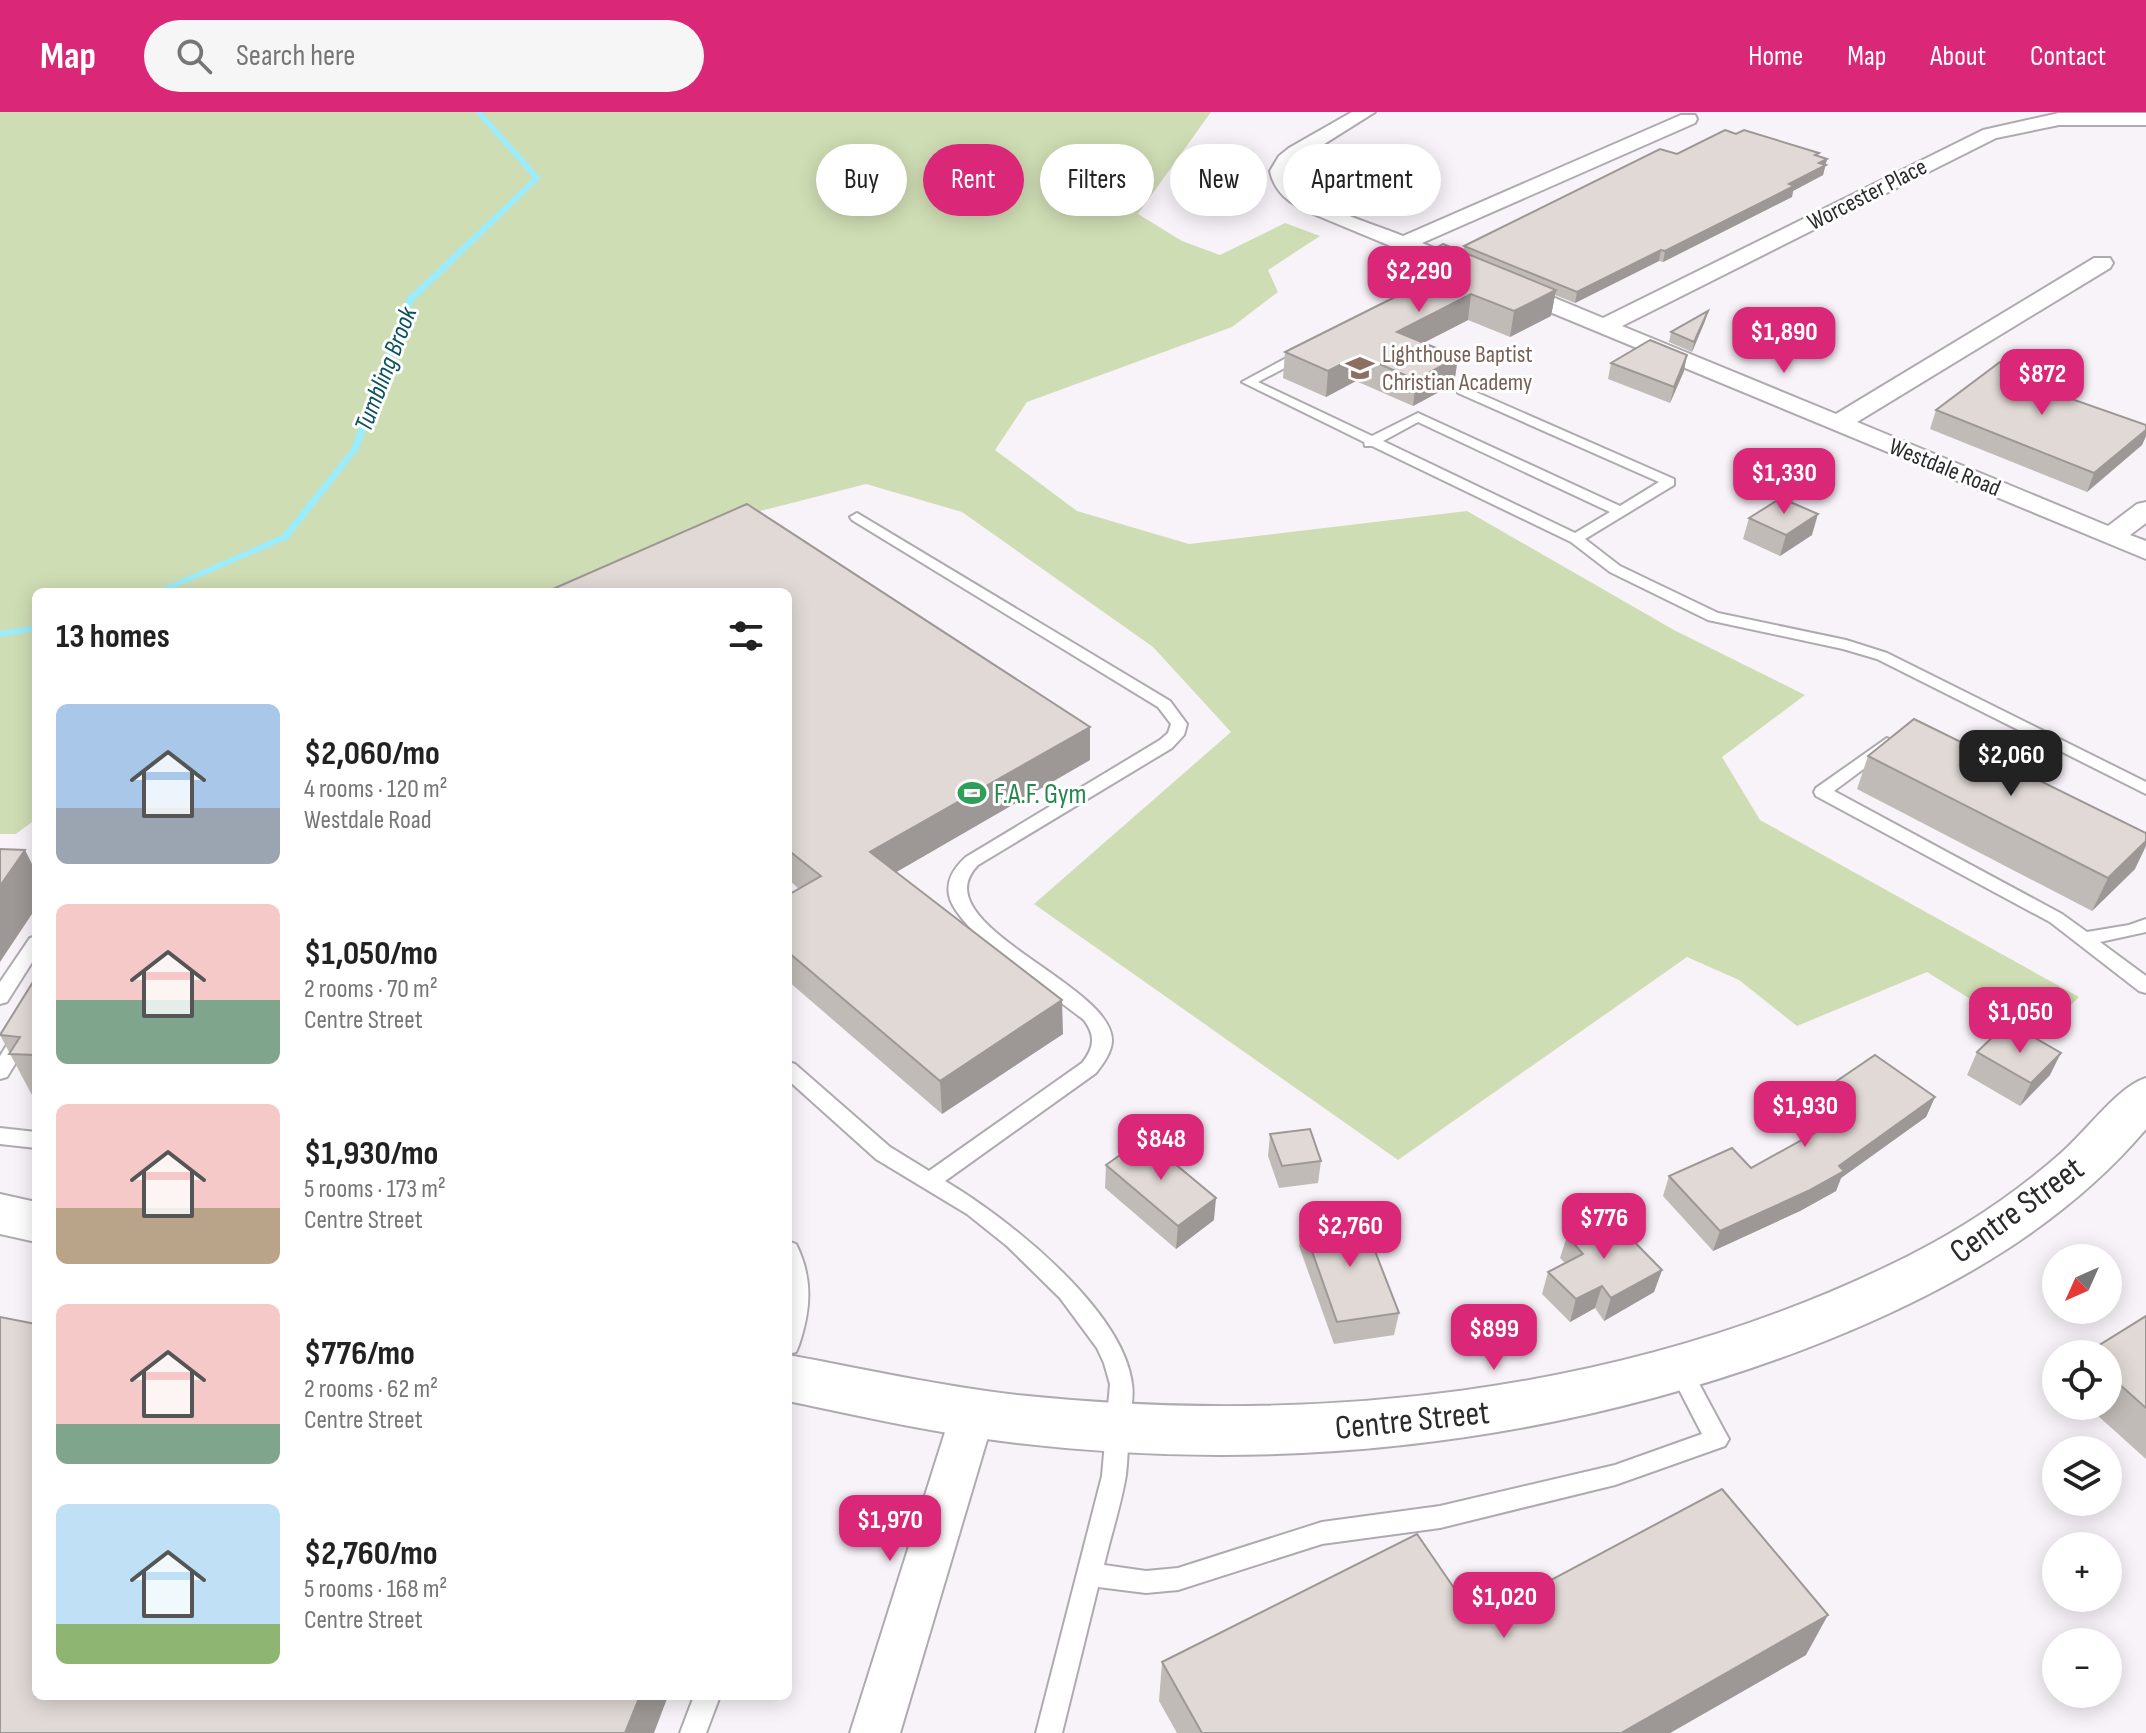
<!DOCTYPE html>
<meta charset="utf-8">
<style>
:root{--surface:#fff;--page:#f6f6f6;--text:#222;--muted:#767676;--accent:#db2777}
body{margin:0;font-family:"Sofia Sans Condensed",sans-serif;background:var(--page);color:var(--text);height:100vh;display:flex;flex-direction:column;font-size:30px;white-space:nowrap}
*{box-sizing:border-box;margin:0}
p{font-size:26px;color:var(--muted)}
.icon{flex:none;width:44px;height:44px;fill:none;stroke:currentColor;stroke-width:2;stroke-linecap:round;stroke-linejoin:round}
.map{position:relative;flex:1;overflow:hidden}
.panel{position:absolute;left:32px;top:476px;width:760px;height:1112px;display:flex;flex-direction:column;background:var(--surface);border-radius:12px;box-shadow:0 4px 20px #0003}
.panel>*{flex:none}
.banner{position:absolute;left:816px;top:32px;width:760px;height:72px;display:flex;gap:16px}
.needle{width:52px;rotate:225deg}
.fabs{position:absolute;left:2042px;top:1132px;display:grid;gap:16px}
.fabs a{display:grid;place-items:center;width:80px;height:80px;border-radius:50%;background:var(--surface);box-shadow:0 4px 20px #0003;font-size:40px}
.price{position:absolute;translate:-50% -68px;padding:0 18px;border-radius:16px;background:var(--accent);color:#fff;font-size:26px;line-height:52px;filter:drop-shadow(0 2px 4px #0008)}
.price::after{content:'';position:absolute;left:50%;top:48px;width:24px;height:18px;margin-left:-12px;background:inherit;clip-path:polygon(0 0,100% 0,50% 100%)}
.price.active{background:#222;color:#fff}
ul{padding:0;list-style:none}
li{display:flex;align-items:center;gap:24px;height:200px;padding:0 24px}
li span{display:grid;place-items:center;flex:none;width:224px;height:160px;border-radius:12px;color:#555}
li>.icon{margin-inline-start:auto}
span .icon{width:96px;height:96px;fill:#fffc;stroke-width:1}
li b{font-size:34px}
h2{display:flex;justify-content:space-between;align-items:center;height:96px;padding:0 24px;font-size:34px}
.chip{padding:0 28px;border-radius:36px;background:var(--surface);box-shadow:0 4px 20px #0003;font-size:28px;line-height:72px}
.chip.active{background:var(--accent);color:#fff}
header{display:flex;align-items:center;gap:48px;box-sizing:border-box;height:112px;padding:0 40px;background:var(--accent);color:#fff}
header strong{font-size:38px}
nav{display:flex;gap:44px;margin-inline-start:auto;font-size:28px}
.search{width:560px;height:72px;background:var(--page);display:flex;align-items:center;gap:20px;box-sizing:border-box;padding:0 28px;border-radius:44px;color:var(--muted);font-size:30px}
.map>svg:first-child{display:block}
</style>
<header>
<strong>Map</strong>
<div class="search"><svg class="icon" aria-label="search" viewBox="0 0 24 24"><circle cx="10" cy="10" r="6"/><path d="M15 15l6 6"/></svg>Search here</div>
<nav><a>Home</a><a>Map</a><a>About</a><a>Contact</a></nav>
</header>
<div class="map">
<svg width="2146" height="1621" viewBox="0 0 2146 1621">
<rect width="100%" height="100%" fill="#f8f3f9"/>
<!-- green -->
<path fill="#cfddb4" d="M0,0H1211L1138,102L1182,129L1220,143L1285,111L1320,124L1268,158L1278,180L1232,215L1027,290L995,338L1077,399L1189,432L1467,399L1674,518L1805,583L1722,645L1760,708L2079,885L2036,928L1927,860L1797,914L1739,868L1687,845L1398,1048L1034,792L1231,620L1153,535L962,400L866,372L741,404L544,480H36V707L16,722H0Z"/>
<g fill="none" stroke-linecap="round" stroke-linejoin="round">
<!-- stream -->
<g fill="#9becfc" fill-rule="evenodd">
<path d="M475,0H482L541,66L413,190L359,337L288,427L165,480H152L282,423L351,337L406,187L533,66Z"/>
<path d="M36,513V519L0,525V519Z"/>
</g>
<defs>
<g id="service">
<path d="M1303,237L1309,241L1307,244L1258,270L1372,324L1418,301L1620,394L1659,370L1458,281V275L1462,274L1674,367V373L1585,427L1620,454L1718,501L1846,528L1887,541L2146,670V682L1877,547L1843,537L1708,508L1610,460L1571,430L1372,334H1365L1364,330L1242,270ZM1418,310L1610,400L1575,421L1383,329Z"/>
<path d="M857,401L1170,589L1187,612L1184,623L1172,636L978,753C920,812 1111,871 1112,928C1112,940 1103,952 1096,961L945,1069C1006,1105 1123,1197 1132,1272C1134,1283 1131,1297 1130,1308C1128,1326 1128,1345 1126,1363C1121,1393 1111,1423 1104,1453L1146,1459L1178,1456L1322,1410L1440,1394L1615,1353L1702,1322L1669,1258L1672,1251L1680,1248L1688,1251L1725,1320L1729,1327L1725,1334L1615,1373L1440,1416L1322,1432L1178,1478L1146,1481L1098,1475L1062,1621H1036L1102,1364L1110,1272L1104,1251L1097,1236L1060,1186L1007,1134L967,1102L876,1047L788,968V950L795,952L890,1035L929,1059L1082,951C1094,936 1096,924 1084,908C1053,883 956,819 949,783C946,767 955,755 966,745L1160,628L1168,621L1171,612L1158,595L852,408L850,405Z"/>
<path d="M1887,626L1895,631L1893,635L1834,679L2062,802L2087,820L2129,813L2146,807V820L2100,830L2146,864V881L2139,879L2050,810L1816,684L1814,680L1816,676Z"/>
<path d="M36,824V844L7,890L0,892V870L30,826Z"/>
<path d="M36,895V918L7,965L0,967V944L29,897Z"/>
<path d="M0,1016L36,1020V1036L0,1032Z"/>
<path d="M788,1129L796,1132C813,1166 811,1197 799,1233L796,1240L788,1242Z"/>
<path d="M694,1584H720L706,1621H680Z"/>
</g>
<g id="minor">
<path d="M1352,0H1375L1294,51L1290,59C1297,92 1373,111 1403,124L1681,3H1695L1697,7L1695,11L1422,131L1603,206L1983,18L2059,1H2146V13H2059L1996,26L1622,214L1836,302L2094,146H2110L2113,151L2110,156L1857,310L2108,414L2137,392L2146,390V411L2130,423L2146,429V447L1311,101C1291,92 1275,82 1270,59L1279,44L1289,36Z"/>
<path d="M973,1282L988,1288L995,1301L900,1621H850L951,1301L958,1288Z"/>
</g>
<g id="secondary">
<path d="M2146,966V1017C2056,1123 1930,1189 1802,1238C1550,1333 1283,1362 1017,1331C940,1322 864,1305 788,1289V1243C864,1257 940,1274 1017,1283C1313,1314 1620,1283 1890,1153C1951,1124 2010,1086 2060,1042C2086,1020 2117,975 2146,966Z"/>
<path d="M0,1082L36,1090V1130L0,1122Z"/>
</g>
</defs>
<!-- service casing -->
<use href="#service" stroke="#afaab0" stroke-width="4"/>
<!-- minor casing -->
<use href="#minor" stroke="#afaab0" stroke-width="4"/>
<!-- secondary casing -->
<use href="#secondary" stroke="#afaab0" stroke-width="4"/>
<!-- service -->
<use href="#service" fill="#fff" fill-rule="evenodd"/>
<!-- minor -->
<use href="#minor" fill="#fff" fill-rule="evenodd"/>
<!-- secondary -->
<use href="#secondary" fill="#fff" fill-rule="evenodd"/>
</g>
<!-- wall -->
<g fill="#c1bbb7">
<path d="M1677,42L1818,44L1827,47L1823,63L1793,79L1792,85L1663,150L1659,149L1575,191L1555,183L1551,204L1510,225L1468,208L1423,231L1458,245L1454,272L1413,294L1356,269L1326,285L1283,266L1285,240L1397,184L1395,183L1398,157L1463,141L1464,134Z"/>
<path d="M1705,209L1692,240L1669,230L1671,220Z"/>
<path d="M1611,251L1684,259L1670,291L1608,267Z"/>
<path d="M2056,266L2051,280L2146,313V324L2142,333L2087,380L1930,317L1936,298Z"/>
<path d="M1749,406L1812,423L1780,444L1743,427Z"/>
<path d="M788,480L1090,648L896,760L1063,922L942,1002L788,869V783L799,777L788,767Z"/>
<path d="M1868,644L2135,757L2092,799L1857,677Z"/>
<path d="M36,865V985H33L0,923Z"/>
<path d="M1977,940L2050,963L2020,994L1967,963Z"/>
<path d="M1825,977L1935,985L1926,1005L1841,1066L1836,1079L1800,1099L1713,1139L1663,1084L1669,1064L1751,1056L1834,1010L1817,997Z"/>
<path d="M1270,1022L1321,1049L1318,1071L1279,1076L1268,1044Z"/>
<path d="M1106,1053L1214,1108L1176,1137L1105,1076Z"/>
<path d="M1302,1111L1399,1201L1394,1223L1334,1232L1299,1134Z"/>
<path d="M1567,1124L1662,1158L1654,1180L1604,1209L1595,1196L1570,1210L1542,1182L1548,1160L1565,1151L1560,1146Z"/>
<path d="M2146,1204V1347L2087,1294H2108V1242Z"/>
<path d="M1476,1508L1806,1543L1670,1621H1177L1159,1589L1162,1550Z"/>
</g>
<!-- shaded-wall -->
<g fill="#9d9895">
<path d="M1827,47L1823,63L1793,79L1792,85L1663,150L1665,139L1789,72L1819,51Z"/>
<path d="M1661,138L1659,149L1575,191L1577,180Z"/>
<path d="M1556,178L1551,204L1510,225L1514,199Z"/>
<path d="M1471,182L1468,208L1394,246L1397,220Z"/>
<path d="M1708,199L1705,209L1692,240L1694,230Z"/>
<path d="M1359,243L1356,269L1326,285L1328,259Z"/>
<path d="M1687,243L1684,259L1670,291L1674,275Z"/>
<path d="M1458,245L1454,272L1413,294L1416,268Z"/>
<path d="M2056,266L2050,284L2043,277Z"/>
<path d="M2146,318V324L2142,333L2087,380L2094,361Z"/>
<path d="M1818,402L1812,423L1780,444L1786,423Z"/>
<path d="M1090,615V648L874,773L870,740Z"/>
<path d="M2146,729V734L2135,757L2092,799L2108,766Z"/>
<path d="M25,738L36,760V796L0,850V774Z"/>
<path d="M1062,888L1063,922L942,1002L940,969Z"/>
<path d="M2061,941L2050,963L2020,994L2031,971Z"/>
<path d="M1935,985L1926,1005L1841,1066L1836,1079L1800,1099L1713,1139L1720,1119L1839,1054Z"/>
<path d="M1216,1086L1214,1108L1176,1137L1178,1114Z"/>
<path d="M1662,1158L1654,1180L1604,1209L1611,1186Z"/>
<path d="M1602,1174L1595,1196L1570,1210L1576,1187Z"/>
<path d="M1828,1503L1806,1543L1670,1621H1621Z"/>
<path d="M640,1584H668L654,1621H625Z"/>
</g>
<!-- building -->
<g fill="#e0d9d5" stroke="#9d9895" stroke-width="2">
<path d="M1725,18L1736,22L1744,18L1819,41L1815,43L1827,47L1819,51L1826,53L1789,72L1794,74L1665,139L1661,138L1577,180L1464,134L1660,37L1677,42Z"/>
<path d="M1443,132L1556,178L1514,199L1471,182L1397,220L1458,245L1416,268L1359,243L1328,259L1285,240L1427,169L1398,157Z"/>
<path d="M1708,199L1694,230L1671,220Z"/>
<path d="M1650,228L1687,243L1674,275L1611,251Z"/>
<path d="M2008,249L2056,266L2043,277L2146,313V318L2094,361L1936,298L2000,250Z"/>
<path d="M1781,386L1818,402L1786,423L1749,406Z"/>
<path d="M747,392L1090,615L870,740L1062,888L940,969L788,840V783L821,764L788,738V480H546Z"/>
<path d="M1914,607L2146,721V729L2108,766L1868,644Z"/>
<path d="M0,737L25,738L0,774Z"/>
<path d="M36,865V943L9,942L20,925L0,923Z"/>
<path d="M2001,917L2023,930L2030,923L2061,941L2031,971L1977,940Z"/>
<path d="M1875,943L1935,985L1839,1054L1844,1059L1808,1079L1720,1119L1669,1064L1732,1036L1751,1056L1854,999L1825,977Z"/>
<path d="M1310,1017L1321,1049L1282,1054L1270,1022Z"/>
<path d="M1144,1026L1216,1086L1178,1114L1106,1053Z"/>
<path d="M1361,1103L1399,1201L1337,1210L1302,1111Z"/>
<path d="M1608,1103L1662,1158L1611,1186L1602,1174L1576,1187L1548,1160L1583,1142L1567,1124Z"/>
<path d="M2146,1204V1296L2108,1262V1242H2085Z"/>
<path d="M0,1205L36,1212V1584H640L625,1621H0Z"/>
<path d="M1722,1377L1828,1503L1621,1621H1202L1162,1550L1417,1422L1476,1508Z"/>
</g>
<!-- icons -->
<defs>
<symbol id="school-bare" viewBox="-9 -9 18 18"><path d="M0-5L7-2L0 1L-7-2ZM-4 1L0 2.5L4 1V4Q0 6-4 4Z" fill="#8d6e63" stroke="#fff" stroke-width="2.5" paint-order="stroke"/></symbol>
<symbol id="stadium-bare" viewBox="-9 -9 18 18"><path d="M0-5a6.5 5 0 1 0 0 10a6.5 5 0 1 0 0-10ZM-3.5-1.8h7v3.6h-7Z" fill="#2e9e5b" stroke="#fff" stroke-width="2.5" paint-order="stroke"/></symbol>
</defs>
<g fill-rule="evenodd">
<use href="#school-bare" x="1340" y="236" width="40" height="40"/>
<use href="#stadium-bare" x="952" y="661" width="40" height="40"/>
</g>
<g text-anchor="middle" stroke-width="6" stroke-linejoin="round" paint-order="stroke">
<!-- far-street labels -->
<g font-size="24" fill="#2b2a2c" stroke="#fff">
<text transform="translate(1867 82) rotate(-27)" y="8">Worcester Place</text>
<text transform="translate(1945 355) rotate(22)" y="8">Westdale Road</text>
</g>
<!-- far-education labels -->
<g font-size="24" fill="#785e54" stroke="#fff" text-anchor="start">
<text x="1382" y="250">Lighthouse Baptist<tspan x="1382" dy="28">Christian Academy</tspan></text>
</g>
<!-- far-water labels -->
<g font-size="26" font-style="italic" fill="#09525e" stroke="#fff">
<text transform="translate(385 257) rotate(-69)" y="9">Tumbling Brook</text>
</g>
<!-- leisure labels -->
<g font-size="28" fill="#27864d" stroke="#fff" text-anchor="start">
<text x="994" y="691">F.A.F. Gym</text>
</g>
<!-- near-street labels -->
<g font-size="34" fill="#2b2a2c" stroke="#fff">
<text transform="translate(2016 1097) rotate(-36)" y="12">Centre Street</text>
<text transform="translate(1412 1307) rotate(-6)" y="12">Centre Street</text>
</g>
</g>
</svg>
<div class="fabs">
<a><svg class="needle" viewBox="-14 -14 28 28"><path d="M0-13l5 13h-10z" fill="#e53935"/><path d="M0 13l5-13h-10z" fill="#767676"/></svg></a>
<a><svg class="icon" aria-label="locate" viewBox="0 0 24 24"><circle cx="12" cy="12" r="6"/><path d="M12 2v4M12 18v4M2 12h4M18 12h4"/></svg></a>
<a><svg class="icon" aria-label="layers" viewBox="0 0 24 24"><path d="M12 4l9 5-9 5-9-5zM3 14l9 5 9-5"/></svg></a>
<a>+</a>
<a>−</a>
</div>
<b class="price" style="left:1419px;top:202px">$2,290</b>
<b class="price" style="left:1784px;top:263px">$1,890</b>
<b class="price" style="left:2042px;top:305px">$872</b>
<b class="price" style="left:1784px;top:404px">$1,330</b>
<b class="price active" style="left:2011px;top:686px">$2,060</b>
<b class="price" style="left:2020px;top:943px">$1,050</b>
<b class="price" style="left:1805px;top:1037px">$1,930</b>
<b class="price" style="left:1161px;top:1070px">$848</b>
<b class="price" style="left:1604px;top:1149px">$776</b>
<b class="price" style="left:1350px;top:1157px">$2,760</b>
<b class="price" style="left:1494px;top:1260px">$899</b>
<b class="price" style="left:890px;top:1451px">$1,970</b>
<b class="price" style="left:1504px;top:1528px">$1,020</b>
<div class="banner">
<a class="chip">Buy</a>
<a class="chip active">Rent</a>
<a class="chip">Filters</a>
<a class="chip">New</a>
<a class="chip">Apartment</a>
</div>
<section class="panel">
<h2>13 homes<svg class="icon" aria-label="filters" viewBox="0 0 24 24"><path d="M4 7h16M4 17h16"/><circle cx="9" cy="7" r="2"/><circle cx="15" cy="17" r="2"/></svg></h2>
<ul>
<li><span style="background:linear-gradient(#a9c7e8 65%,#9aa5b1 0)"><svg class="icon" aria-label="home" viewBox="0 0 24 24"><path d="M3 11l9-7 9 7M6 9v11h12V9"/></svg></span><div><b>$2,060/mo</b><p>4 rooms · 120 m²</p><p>Westdale Road</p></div></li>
<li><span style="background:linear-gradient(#f6c9c9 60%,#7fa58c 0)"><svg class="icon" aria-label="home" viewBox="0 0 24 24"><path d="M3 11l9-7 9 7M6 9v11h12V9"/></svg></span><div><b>$1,050/mo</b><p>2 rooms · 70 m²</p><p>Centre Street</p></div></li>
<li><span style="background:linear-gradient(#f6c9c9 65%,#b9a48a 0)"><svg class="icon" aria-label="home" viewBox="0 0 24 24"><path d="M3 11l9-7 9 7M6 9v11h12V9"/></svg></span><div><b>$1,930/mo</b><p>5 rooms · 173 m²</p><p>Centre Street</p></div></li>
<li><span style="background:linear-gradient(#f6c9c9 75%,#7fa58c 0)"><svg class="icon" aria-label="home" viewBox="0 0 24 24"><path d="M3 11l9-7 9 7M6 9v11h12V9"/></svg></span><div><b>$776/mo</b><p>2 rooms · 62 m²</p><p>Centre Street</p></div></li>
<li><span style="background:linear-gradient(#bfe0f5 75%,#8fb573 0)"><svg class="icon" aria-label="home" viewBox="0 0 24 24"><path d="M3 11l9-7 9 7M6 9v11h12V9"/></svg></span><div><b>$2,760/mo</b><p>5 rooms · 168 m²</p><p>Centre Street</p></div></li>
</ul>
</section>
</div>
